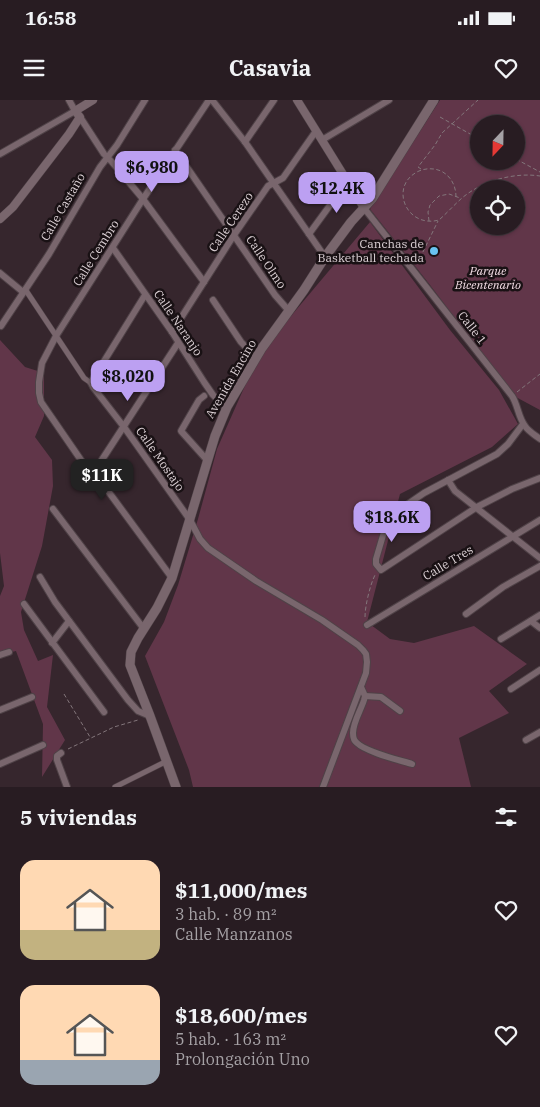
<!DOCTYPE html>
<html lang="es">
<meta charset="utf-8">
<style>
:root{--surface:#281c22;--page:#30252a;--text:#f1f3f6;--muted:#a5a1a5;--line:#443a40;--accent:#bca0f2}
body{margin:0;font-family:"IBM Plex Serif",serif;background:var(--page);color:var(--text);height:100vh;display:flex;flex-direction:column;font-size:19px;white-space:nowrap}
*{box-sizing:border-box;margin:0}
p{font-size:16px;color:var(--muted)}
.icon{flex:none;width:28px;height:28px;fill:none;stroke:currentColor;stroke-width:2;stroke-linecap:round;stroke-linejoin:round}
.map{position:relative;height:687px;overflow:hidden}
.sheet{display:flex;flex-direction:column;background:var(--surface);flex:1}
.sheet>*{flex:none}
.needle{width:32px;rotate:202deg}
.tools{position:absolute;left:470px;top:15px;display:grid;gap:10px}
.tools a{display:grid;place-items:center;width:55px;height:55px;border-radius:50%;background:var(--surface);box-shadow:0 1px 4px #0004,0 0 0 1px var(--line);font-size:25px}
.price{position:absolute;translate:-50% -42px;padding:0 11px;border-radius:10px;background:var(--accent);color:#111;font-size:16px;line-height:32px;filter:drop-shadow(0 1px 2px #0008)}
.price::after{content:'';position:absolute;left:50%;top:30px;width:15px;height:11px;margin-left:-8px;background:inherit;clip-path:polygon(0 0,100% 0,50% 100%)}
.price.on{background:#222;color:#fff}
ul{padding:0;list-style:none}
li{display:flex;align-items:center;gap:15px;height:125px;padding:0 20px}
li span{display:grid;place-items:center;flex:none;width:140px;height:100px;border-radius:15px;color:#555}
li>.icon{margin-inline-start:auto}
span .icon{width:60px;height:60px;fill:#fffc;stroke-width:1}
li b{font-size:21px}
h2{display:flex;justify-content:space-between;align-items:center;height:60px;padding:0 20px;font-size:21px}
.status{display:flex;justify-content:space-between;align-items:center;height:35px;padding:0 25px;background:var(--surface);direction:ltr}
.status svg{height:14px;fill:currentColor}
header{display:flex;justify-content:space-between;align-items:center;height:65px;padding:0 20px;background:var(--surface);font-size:22px;font-weight:700}
.map>svg:first-child{display:block}
</style>
<div class="status"><b>16:58</b><svg viewBox="0 0 49 12"><path d="M0 12V9h3v3zM5 12V6h3v6zM10 12V3h3v9zM15 12V0h3v12zM26 1h20v11H26zM47 4h2v5h-2z"/></svg></div>
<header><svg class="icon" aria-label="menu" viewBox="0 0 24 24"><path d="M4 6h16M4 12h16M4 18h16"/></svg>Casavia<svg class="icon" aria-label="heart" viewBox="0 0 24 24"><path d="M12 20l-8-8c-3-5 5-10 8-4 3-6 11-1 8 4z"/></svg></header>
<div class="map">
<svg width="540" height="687" viewBox="0 0 540 687">
<rect width="100%" height="100%" fill="#36262d"/>
<!-- green -->
<g fill="#613649" fill-rule="evenodd">
<path d="M440,0H540V310L514,296L430,185L370,109ZM479,24H516V61H479ZM479,89H516V126H479Z"/>
<path d="M370,122L450,230L499,290L518,324L492,347L400,394L367,522L390,539L414,543L474,526L527,564L489,591L509,613L459,638L471,687H193L189,670L145,556L164,522L178,485L198,419L217,349L259,254Z"/>
<path d="M0,240L25,267L44,273V316L35,337L52,360L53,386L42,446L21,512L24,530L38,561L53,555L47,607L65,640L42,677L43,624L16,551L0,555V496L4,486L0,453Z"/>
</g>
<g fill="none" stroke-linecap="round" stroke-linejoin="round">
<defs>
<g id="pedestrian">
<path d="M25,189L84,278L91,283"/>
<path d="M115,687L167,661"/>
</g>
<g id="minor">
<path d="M212,0L245,42L325,157"/>
<path d="M80,17L104,54L112,62L143,99L204,182"/>
<path d="M322,40L389,0"/>
<path d="M245,42L274,0"/>
<path d="M175,50L275,195L289,211"/>
<path d="M0,54L75,11L69,0"/>
<path d="M364,108L512,296C518,305 518,317 525,326C528,331 535,335 540,339"/>
<path d="M309,134L347,82"/>
<path d="M113,148L172,232L204,282L213,295L220,302L227,307"/>
<path d="M0,173L23,192"/>
<path d="M145,195L93,279L91,283L93,287L124,327L190,420L200,439L208,448L256,481L322,520L358,545L363,550L366,554L367,562L366,573L323,687"/>
<path d="M213,200L241,242L256,258"/>
<path d="M1,226L49,154L100,67L117,45L145,0"/>
<path d="M172,232L234,135L268,86L283,78L316,31"/>
<path d="M204,296L199,300L181,331L207,360"/>
<path d="M523,324L508,344L497,354L424,393L392,415L387,422L376,459V464L381,470L477,407L512,389L540,378"/>
<path d="M94,372L178,243"/>
<path d="M448,380L455,391L540,458"/>
<path d="M53,409L144,529"/>
<path d="M40,477L55,502L128,600L138,611L150,616"/>
<path d="M172,478L94,372L83,363L41,302L39,293V282L42,263L56,236L143,99L209,0"/>
<path d="M24,504L104,612"/>
<path d="M466,514L503,487L540,466"/>
<path d="M531,521L540,528"/>
<path d="M367,525L540,420"/>
<path d="M501,539L540,515"/>
<path d="M52,543L69,521"/>
<path d="M0,555L9,552"/>
<path d="M361,587L365,596L364,600C361,610 353,622 353,633C353,637 354,641 357,643C366,652 399,660 412,664"/>
<path d="M511,589L540,570"/>
<path d="M365,596L381,597L400,611"/>
<path d="M0,610L32,597"/>
<path d="M526,640L540,632"/>
<path d="M61,653L57,656V660L67,687"/>
<path d="M0,664L43,645"/>
</g>
<g id="tertiary">
<path d="M297,0L364,108"/>
<path d="M0,119L13,107L69,34L80,17L75,11L93,0"/>
</g>
<path id="secondary" d="M176,687L150,616L130,565L131,552L138,538L157,508L172,478L215,336L227,307L262,248L304,190L325,157L351,122L372,99L434,0"/>
</defs>
<!-- pedestrian casing -->
<use href="#pedestrian" stroke="#4f4247" stroke-width="6"/>
<!-- minor casing -->
<use href="#minor" stroke="#4f4247" stroke-width="8"/>
<!-- tertiary casing -->
<use href="#tertiary" stroke="#4f4247" stroke-width="9"/>
<!-- secondary casing -->
<use href="#secondary" stroke="#4f4247" stroke-width="10"/>
<!-- path -->
<g stroke="#83767b" stroke-width="1" stroke-dasharray="4 2.5" stroke-linecap="butt">
<path d="M440,17L479,39"/>
<path d="M516,59L540,72"/>
<path d="M421,69L418,67L435,45L442,33L478,0"/>
<path d="M456,97C456,86 451,76 441,71C434,68 426,68 419,71C388,85 406,129 439,120C447,113 454,105 462,98C482,81 514,72 540,76"/>
<path d="M429,121L428,112L430,105L439,96L449,94L460,98"/>
<path d="M420,158L438,121"/>
<path d="M517,292L540,274"/>
<path d="M365,517C365,506 370,485 375,475"/>
<path d="M64,594L90,637"/>
<path d="M68,649L114,627L138,620"/>
</g>
<!-- pedestrian -->
<use href="#pedestrian" stroke="#79666d" stroke-width="5"/>
<!-- minor -->
<use href="#minor" stroke="#79666d" stroke-width="6"/>
<!-- tertiary -->
<use href="#tertiary" stroke="#79666d" stroke-width="8"/>
<!-- secondary -->
<use href="#secondary" stroke="#79666d" stroke-width="9"/>
</g>
<!-- markers -->
<circle fill="#69c3f1" stroke="#191114" stroke-width="2" cx="434" cy="151" r="5"/>
<g text-anchor="middle" stroke-width="5" stroke-linejoin="round" paint-order="stroke">
<!-- street labels -->
<g font-size="12" fill="#ded3d7" stroke="#191114">
<text transform="translate(63 107) rotate(-60)" y="4">Calle Castaño</text>
<text transform="translate(231 122) rotate(-56)" y="4">Calle Cerezo</text>
<text transform="translate(96 153) rotate(-58)" y="4">Calle Cembro</text>
<text transform="translate(266 162) rotate(56)" y="4">Calle Olmo</text>
<text transform="translate(178 223) rotate(56)" y="4">Calle Naranjo</text>
<text transform="translate(472 228) rotate(52)" y="4">Calle 1</text>
<text transform="translate(231 279) rotate(-60)" y="4">Avenida Encino</text>
<text transform="translate(160 359) rotate(55)" y="4">Calle Mostajo</text>
<text transform="translate(448 463) rotate(-31)" y="4">Calle Tres</text>
</g>
<!-- poi labels -->
<g font-size="12" fill="#ded3d7" stroke="#191114" text-anchor="end">
<text x="424" y="148">Canchas de<tspan x="424" dy="14">Basketball techada</tspan></text>
</g>
<!-- park labels -->
<g font-size="12" font-style="italic" fill="#f1dbe3" stroke="#191114">
<text x="488" y="175">Parque<tspan x="488" dy="14">Bicentenario</tspan></text>
</g>
</g>
</svg>
<div class="tools">
<a><svg class="needle" viewBox="-14 -14 28 28"><path d="M0-13l5 13h-10z" fill="#e53935"/><path d="M0 13l5-13h-10z" fill="#a5a1a5"/></svg></a>
<a><svg class="icon" aria-label="locate" viewBox="0 0 24 24"><circle cx="12" cy="12" r="6"/><path d="M12 2v4M12 18v4M2 12h4M18 12h4"/></svg></a>
</div>
<b class="price" style="left:152px;top:93px">$6,980</b>
<b class="price" style="left:337px;top:114px">$12.4K</b>
<b class="price" style="left:128px;top:302px">$8,020</b>
<b class="price on" style="left:102px;top:401px">$11K</b>
<b class="price" style="left:392px;top:443px">$18.6K</b>
</div>
<section class="sheet">
<h2>5 viviendas<svg class="icon" aria-label="filters" viewBox="0 0 24 24"><path d="M4 7h16M4 17h16"/><circle cx="9" cy="7" r="2"/><circle cx="15" cy="17" r="2"/></svg></h2>
<ul>
<li><span style="background:linear-gradient(#ffd9b3 70%,#c2b280 0)"><svg class="icon" aria-label="home" viewBox="0 0 24 24"><path d="M3 11l9-7 9 7M6 9v11h12V9"/></svg></span><div><b>$11,000/mes</b><p>3 hab. · 89 m²</p><p>Calle Manzanos</p></div><svg class="icon" aria-label="heart" viewBox="0 0 24 24"><path d="M12 20l-8-8c-3-5 5-10 8-4 3-6 11-1 8 4z"/></svg></li>
<li><span style="background:linear-gradient(#ffd9b3 75%,#9aa5b1 0)"><svg class="icon" aria-label="home" viewBox="0 0 24 24"><path d="M3 11l9-7 9 7M6 9v11h12V9"/></svg></span><div><b>$18,600/mes</b><p>5 hab. · 163 m²</p><p>Prolongación Uno</p></div><svg class="icon" aria-label="heart" viewBox="0 0 24 24"><path d="M12 20l-8-8c-3-5 5-10 8-4 3-6 11-1 8 4z"/></svg></li>
</ul>
</section>
